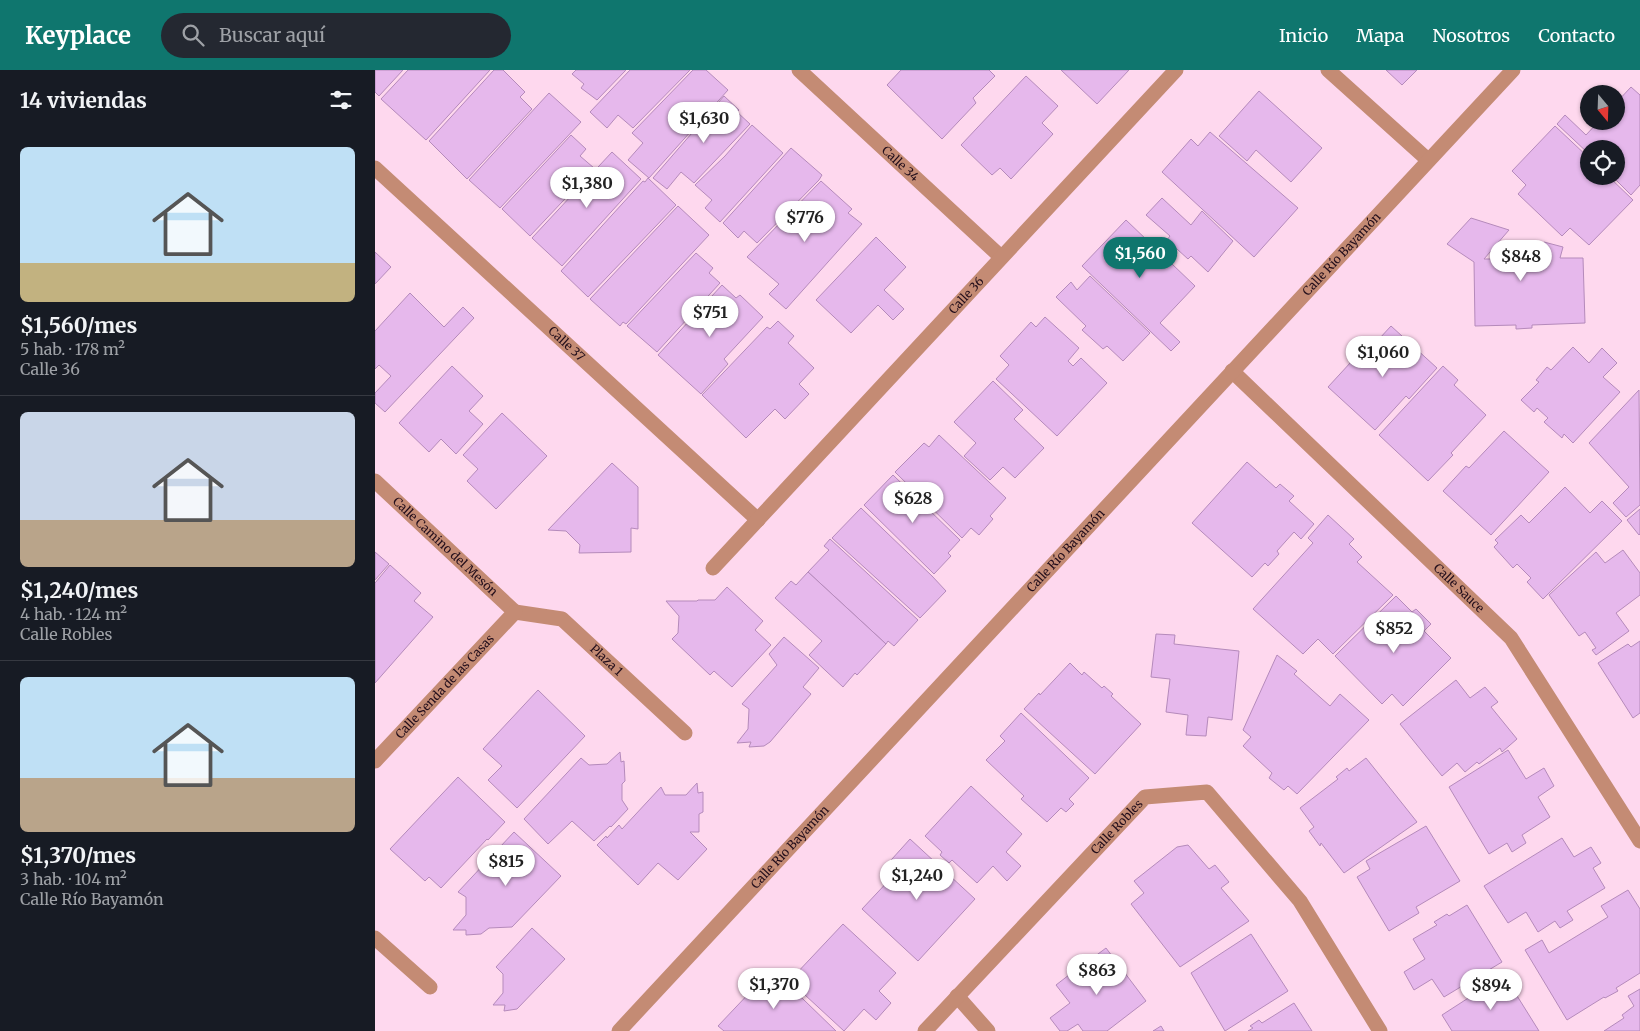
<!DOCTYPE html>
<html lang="es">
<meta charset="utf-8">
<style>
:root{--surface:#171b24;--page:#242831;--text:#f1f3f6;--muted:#9ea1a6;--line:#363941;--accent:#0f766e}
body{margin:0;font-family:Merriweather,serif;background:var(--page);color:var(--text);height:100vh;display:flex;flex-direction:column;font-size:19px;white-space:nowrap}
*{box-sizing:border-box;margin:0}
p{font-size:16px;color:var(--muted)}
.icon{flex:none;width:28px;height:28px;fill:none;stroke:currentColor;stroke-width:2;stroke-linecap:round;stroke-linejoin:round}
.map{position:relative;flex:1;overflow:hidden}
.panel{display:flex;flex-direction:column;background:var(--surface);width:375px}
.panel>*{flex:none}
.needle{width:32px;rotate:161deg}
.tools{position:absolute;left:1205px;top:15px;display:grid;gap:10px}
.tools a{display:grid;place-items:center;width:45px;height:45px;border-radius:50%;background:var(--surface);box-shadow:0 1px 4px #0004;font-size:25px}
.price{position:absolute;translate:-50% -42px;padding:0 11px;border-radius:18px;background:#fff;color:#222;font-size:16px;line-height:32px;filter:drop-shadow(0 1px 2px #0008)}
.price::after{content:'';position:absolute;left:50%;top:30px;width:15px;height:11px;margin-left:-8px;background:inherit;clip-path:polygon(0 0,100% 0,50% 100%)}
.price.selected{background:var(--accent);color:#fff}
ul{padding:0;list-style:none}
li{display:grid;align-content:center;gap:10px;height:265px;padding:0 20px}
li+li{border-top:1px solid var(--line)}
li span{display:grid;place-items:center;height:155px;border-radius:8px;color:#555}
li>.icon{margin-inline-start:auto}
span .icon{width:90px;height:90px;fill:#fffc;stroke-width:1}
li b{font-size:21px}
h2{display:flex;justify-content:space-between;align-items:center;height:60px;padding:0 20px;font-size:21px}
header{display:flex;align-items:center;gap:30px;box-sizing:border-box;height:70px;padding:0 25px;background:var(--accent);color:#fff}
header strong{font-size:24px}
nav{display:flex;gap:28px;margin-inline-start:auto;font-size:18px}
.search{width:350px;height:45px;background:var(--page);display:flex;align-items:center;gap:12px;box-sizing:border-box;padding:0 18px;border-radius:28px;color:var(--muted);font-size:19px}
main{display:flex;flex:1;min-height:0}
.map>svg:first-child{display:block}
</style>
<header>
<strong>Keyplace</strong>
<div class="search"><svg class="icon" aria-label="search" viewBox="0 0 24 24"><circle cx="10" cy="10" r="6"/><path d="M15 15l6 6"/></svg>Buscar aquí</div>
<nav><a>Inicio</a><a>Mapa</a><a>Nosotros</a><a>Contacto</a></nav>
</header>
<main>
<section class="panel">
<h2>14 viviendas<svg class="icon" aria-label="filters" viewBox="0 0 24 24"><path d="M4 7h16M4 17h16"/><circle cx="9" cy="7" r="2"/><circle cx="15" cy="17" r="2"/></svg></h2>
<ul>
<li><span style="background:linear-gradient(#bfe0f5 75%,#c2b280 0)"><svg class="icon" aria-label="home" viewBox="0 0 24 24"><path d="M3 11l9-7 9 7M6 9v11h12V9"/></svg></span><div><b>$1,560/mes</b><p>5 hab. · 178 m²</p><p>Calle 36</p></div></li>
<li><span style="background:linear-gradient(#c9d6e8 70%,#b9a48a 0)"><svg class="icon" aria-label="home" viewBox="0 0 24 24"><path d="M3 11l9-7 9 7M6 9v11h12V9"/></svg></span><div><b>$1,240/mes</b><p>4 hab. · 124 m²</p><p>Calle Robles</p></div></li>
<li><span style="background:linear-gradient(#bfe0f5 65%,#b9a48a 0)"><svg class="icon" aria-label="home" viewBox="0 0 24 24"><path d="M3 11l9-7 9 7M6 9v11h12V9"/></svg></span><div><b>$1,370/mes</b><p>3 hab. · 104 m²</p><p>Calle Río Bayamón</p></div></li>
</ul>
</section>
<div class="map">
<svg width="1265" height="961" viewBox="0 0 1265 961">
<rect width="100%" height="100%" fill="#fed8ee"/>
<!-- building -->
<g fill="#e6b8ec" stroke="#b58abb">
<path d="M0,0H28L4,26L0,22Z"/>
<path d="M33,0H115L51,70L6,29Z"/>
<path d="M119,0H128L150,22L145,27L157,39L92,109L54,71Z"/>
<path d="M201,0H251L222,30L206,18L209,14L197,4Z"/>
<path d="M255,0H315L258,58L243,45L232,58L215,42Z"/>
<path d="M318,0H331L353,20L274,108L253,90L268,73L257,63Z"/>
<path d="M526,0H614L620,6L598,28L601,33L567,69L512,15Z"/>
<path d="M686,0H754L722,34Z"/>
<path d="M1011,0H1042L1027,15Z"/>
<path d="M651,6L683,36L667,53L678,64L636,109L625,98L617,105L586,75Z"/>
<path d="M1256,17L1265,25V115L1256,125L1237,106H1241V79H1214V84L1182,54L1190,45L1211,65L1224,51H1241V33Z"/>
<path d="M884,21L947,78L916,112L881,80L872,91L844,66Z"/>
<path d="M174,23L206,52L125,138L94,110Z"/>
<path d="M349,26L364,40L362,42L375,54L319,113L306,102L292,119L278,108Z"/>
<path d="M377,55L408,83L345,152L330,138L337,130L320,115L350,86Z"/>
<path d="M1180,56L1214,88V106H1233L1258,130L1214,175L1195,158L1187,166L1143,124L1151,115L1137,101Z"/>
<path d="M835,62L923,138L879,187L787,102L816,69L823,76Z"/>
<path d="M196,65L211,79L205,86L219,98L155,166L127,139Z"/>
<path d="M416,78L447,105L444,110L382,173L369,161L363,168L348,153Z"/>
<path d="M237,82L266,109L187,196L157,168Z"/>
<path d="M273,108L301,135L213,227L186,201L268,111L270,112Z"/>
<path d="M446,111L477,139L473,143L487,154L411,239L394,224L404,214L372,187Z"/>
<path d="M787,128L816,155L827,141L858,171L833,202L816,186L813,189L792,170L795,166L771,145Z"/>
<path d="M303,136L334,165L251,254L248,252L245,256L215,229Z"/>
<path d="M1096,148L1134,160L1109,189H1164L1169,172L1188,177L1185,188H1208L1210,253L1157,255V258L1141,259V255L1100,256L1099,192L1072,174Z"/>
<path d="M751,150L820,216L785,253L805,272L796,281L707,196Z"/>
<path d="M501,167L531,197L509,220L529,239L518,250L503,235L476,263L441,230Z"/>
<path d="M0,182L16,197L0,214Z"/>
<path d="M321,183L338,198L334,203L345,213L282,282L252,256Z"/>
<path d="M715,206L775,263L748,291L732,276L728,279L707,260L711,256L681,227L696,212L702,220Z"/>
<path d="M347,215L361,228L365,225L388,247L349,289L353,294L326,324L283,285Z"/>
<path d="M35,223L69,257L88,237L99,248L10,342L0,333V323L16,306L4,295L0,299V261Z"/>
<path d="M670,247L704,278L693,291L698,296L706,288L732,313L682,366L621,309L634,295L625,286L656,252L661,257Z"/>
<path d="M403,251L419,266L413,273L439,298L424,314L434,324L410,349L400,339L371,368L327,325L392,257L395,259Z"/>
<path d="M1016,256L1062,298L1034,329L1031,326L1000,360L953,317L976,292L980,295Z"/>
<path d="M1198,277L1214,293L1227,278L1242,293L1228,307L1245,322L1198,373L1189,364L1187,368L1169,352L1173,348L1162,338L1159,342L1146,330L1164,312L1161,310L1172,297L1176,300Z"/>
<path d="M77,296L108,326L94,341L108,354L81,384L66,369L54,382L24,353Z"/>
<path d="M1068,296L1083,310L1079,315L1111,345L1076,383L1078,385L1053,411L1004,365Z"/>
<path d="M618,311L648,340L639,349L669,378L640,408L628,397L615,410L589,386L601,373L579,352Z"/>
<path d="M1264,320L1265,435L1251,447L1238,433L1254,417L1214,373Z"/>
<path d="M127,343L172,386L121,439L92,411L103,399L88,385Z"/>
<path d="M1129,361L1174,402L1116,465L1068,421L1091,396L1094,398Z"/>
<path d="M564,365L631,428L615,446L618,449L604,465L596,458L587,468L520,402L549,373L554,377Z"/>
<path d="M872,392L901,418L905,414L919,426L914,431L939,454L926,469L919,462L902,481L904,484L893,496L890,493L877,507L817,453Z"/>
<path d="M237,393L263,417V459L256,458V482L204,483L205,475L191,461L173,460Z"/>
<path d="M518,405L585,470L573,483L576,486L559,504L489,435Z"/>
<path d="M1190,417L1215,443L1227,431L1247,451L1168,529L1152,512L1156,508L1142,494L1138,498L1119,477L1123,473L1120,470L1146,445L1154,453Z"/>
<path d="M486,438L557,506L571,521L545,548L457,468Z"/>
<path d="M1265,439V464L1264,465L1252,450Z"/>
<path d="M953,445L979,469L974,474L987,487L982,492L1018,525L958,584L943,569L928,584L878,539L938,473L933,468Z"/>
<path d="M455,469L543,550L519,576L513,571L511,574L433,502L454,480L449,476Z"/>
<path d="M1248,480L1265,503V525L1241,543L1254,561L1221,585L1217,580L1221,578L1210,562L1204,566L1174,525L1221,482L1230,493Z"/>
<path d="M0,482L14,494L0,510Z"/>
<path d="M15,495L46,523L39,531L58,547L0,613V513Z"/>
<path d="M433,502L511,574L482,605L480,603L468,617L434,585L447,571L400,528L416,511L421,515Z"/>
<path d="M352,517L388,551L380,560L396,575L357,617L339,601L335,605L297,569L303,563L304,546L291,531H322L323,530H340Z"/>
<path d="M1021,526L1037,542L1041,539L1056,554L1049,561L1076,588L1028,636L1017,624L1007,634L960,586Z"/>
<path d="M781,564L800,565L799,574L864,581L857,650L833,647L831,666L811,665L813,645L791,642L795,609L776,607Z"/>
<path d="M409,567L444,598L428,617L436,624L395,672L389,676L374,677L376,672L362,673L373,659L374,639L367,634L402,595L394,584Z"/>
<path d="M1265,571V643L1258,648L1223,593L1253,574L1256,577Z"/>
<path d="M902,585L922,601L919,604L955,636L965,624L994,650L922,724L913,716L909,720L894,708L897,703L868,676L876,667L868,660Z"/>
<path d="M695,593L707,605L709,602L727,618L729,616L738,624L736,626L766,654L720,704L649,639L664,623L665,625Z"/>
<path d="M1081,610L1095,628L1110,617L1123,632L1116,637L1142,669L1127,682L1125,678L1104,694L1102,692L1090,702L1082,693L1067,706L1025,654Z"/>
<path d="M163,620L210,666L142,738L113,710L127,696L108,679Z"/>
<path d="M646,643L714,708L694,729L699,734L691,742L686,738L672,752L646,729L649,726L611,690L630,671L625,666Z"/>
<path d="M1133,680L1151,709L1169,698L1179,716L1163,727L1175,747L1147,765L1151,773L1137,782L1132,773L1114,784L1074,717Z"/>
<path d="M245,682L246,692L249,691L250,711L247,714V730L253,739L236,757L235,756L219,771L197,751L173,774L149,749L206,688L214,695L232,694Z"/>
<path d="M991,688L1042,752L969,803L946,773L945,776L934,761L939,757L925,738L963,709L961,707L972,698L974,701Z"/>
<path d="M83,707L130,752L113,770L112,769L66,818L54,807L50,811L15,779Z"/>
<path d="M322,713L323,723L328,722V742L324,744V762H315L332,779L303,810L283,793L263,815L222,775L231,766L232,768L244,755L247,759L286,717L290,725H311Z"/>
<path d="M596,716L647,764L631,782L646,796L632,811L618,796L602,813L577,790L574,793L565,785L567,782L550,766Z"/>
<path d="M1051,756L1085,811L1041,837L1044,843L1014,861L982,807L995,799L991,791Z"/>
<path d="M139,762L186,806L137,857L114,858L106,864L91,865V860H78L91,845V827L83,822Z"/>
<path d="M1187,768L1199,787L1216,777L1226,793L1218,798L1230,818L1192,841L1198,850L1185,858L1180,851L1163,862L1151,842L1133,853L1109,816Z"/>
<path d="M535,769L600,829L543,891L487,839L517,807L508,799Z"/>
<path d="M813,775L834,799L840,795L854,812L846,818L874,851L805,897L756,834L769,823L759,811L802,777Z"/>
<path d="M1253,820L1265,839V903L1241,918L1243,921L1230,928L1229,927L1192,950L1150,880L1167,870L1174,883L1233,847L1226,836Z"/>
<path d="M1092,835L1127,892L1069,927L1057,909L1039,920L1029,902L1050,889L1038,869L1062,855L1059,852L1072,844L1074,846Z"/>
<path d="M468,854L521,903L504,921L516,933L501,950L489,939L469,961L417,913L421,907L419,906Z"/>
<path d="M157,858L190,889L142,939L129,941L130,935H118L128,923V904L121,897Z"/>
<path d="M876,864L913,921L850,961L816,903Z"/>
<path d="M731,878L771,931L732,961H708L703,954L692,961H685L675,948L695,933L681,915L703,898L700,896L712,887L715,890Z"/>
<path d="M397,899L461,961H349L343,956Z"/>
<path d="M1129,905L1164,961H1077L1067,945Z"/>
<path d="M1265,919V961H1229L1249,948L1247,945L1259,936L1253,926Z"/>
<path d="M919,933L937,961H873L878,958L875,956L884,950L887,953Z"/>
<path d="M786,956L789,961H778Z"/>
</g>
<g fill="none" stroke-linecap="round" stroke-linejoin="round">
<!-- street -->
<g stroke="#c48b74" stroke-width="15">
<path id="s1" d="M424,0L626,187"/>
<path d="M953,0L1053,90"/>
<path id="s2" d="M0,98L383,450"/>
<path id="s3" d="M857,301L1136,568L1265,771"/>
<path id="s4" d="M0,411L140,542"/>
<path id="s5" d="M338,498L801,0"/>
<path id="s6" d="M140,542L187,549L310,663"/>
<path id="s7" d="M0,691L140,542"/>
<path d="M0,868L55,917"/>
<path d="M582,926L613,961"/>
<path id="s8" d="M244,961L1138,0"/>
<path id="s9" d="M550,961L770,727L832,722L925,831L1005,961"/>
</g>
</g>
<g text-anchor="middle" stroke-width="4.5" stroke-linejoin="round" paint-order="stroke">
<!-- street labels -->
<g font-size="12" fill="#230e1b" stroke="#fff">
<text dy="4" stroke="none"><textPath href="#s1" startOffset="138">Calle 34</textPath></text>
<text dy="4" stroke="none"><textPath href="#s8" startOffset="1061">Calle Río Bayamón</textPath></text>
<text dy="4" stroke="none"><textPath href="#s5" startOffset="372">Calle 36</textPath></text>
<text dy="4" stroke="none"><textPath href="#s2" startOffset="260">Calle 37</textPath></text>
<text dy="4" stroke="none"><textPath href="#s4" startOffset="96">Calle Camino del Mesón</textPath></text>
<text dy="4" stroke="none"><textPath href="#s8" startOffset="656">Calle Río Bayamón</textPath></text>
<text dy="4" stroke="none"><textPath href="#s3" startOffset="314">Calle Sauce</textPath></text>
<text dy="4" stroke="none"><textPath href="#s6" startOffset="108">Plaza 1</textPath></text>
<text dy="4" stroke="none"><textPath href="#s7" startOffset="102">Calle Senda de las Casas</textPath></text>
<text dy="4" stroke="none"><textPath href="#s9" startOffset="280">Calle Robles</textPath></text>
<text dy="4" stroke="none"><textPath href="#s8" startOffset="251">Calle Río Bayamón</textPath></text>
</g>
</g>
</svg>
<div class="tools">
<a><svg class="needle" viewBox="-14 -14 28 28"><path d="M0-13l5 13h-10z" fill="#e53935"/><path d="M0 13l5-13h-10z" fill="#9ea1a6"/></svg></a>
<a><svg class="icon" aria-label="locate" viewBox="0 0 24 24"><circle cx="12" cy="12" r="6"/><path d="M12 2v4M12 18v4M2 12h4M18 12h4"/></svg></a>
</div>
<b class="price" style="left:329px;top:74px">$1,630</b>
<b class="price" style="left:212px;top:139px">$1,380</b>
<b class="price" style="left:430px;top:173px">$776</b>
<b class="price selected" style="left:765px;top:209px">$1,560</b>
<b class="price" style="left:1146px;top:212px">$848</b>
<b class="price" style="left:335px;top:268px">$751</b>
<b class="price" style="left:1008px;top:308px">$1,060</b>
<b class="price" style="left:538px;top:454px">$628</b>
<b class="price" style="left:1019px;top:584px">$852</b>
<b class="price" style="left:131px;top:817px">$815</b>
<b class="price" style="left:542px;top:831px">$1,240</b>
<b class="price" style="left:722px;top:926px">$863</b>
<b class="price" style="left:399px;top:940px">$1,370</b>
<b class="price" style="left:1116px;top:941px">$894</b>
</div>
</main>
